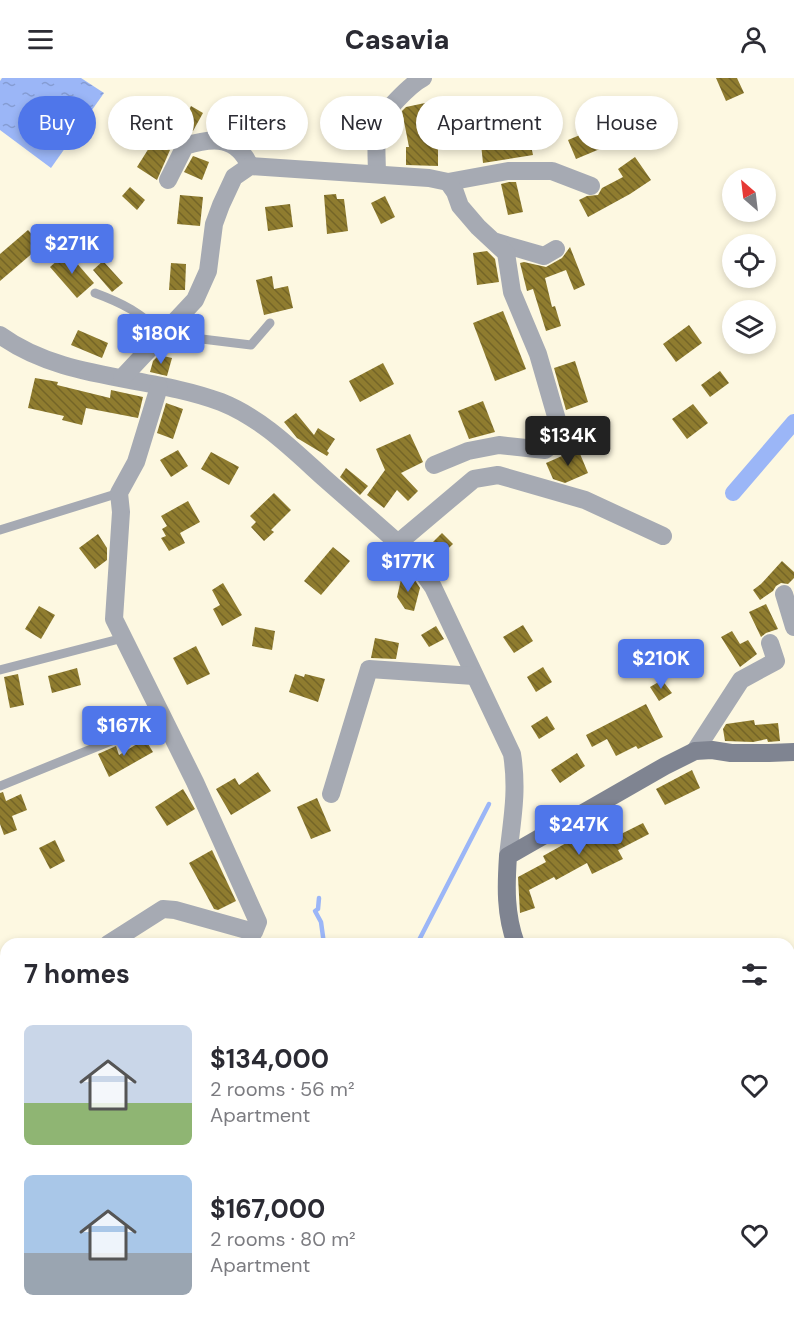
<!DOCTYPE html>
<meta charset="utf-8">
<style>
:root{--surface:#fff;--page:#f7f7f7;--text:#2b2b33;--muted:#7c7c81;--accent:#4f76ea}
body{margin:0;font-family:"DM Sans",sans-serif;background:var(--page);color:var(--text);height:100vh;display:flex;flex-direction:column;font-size:22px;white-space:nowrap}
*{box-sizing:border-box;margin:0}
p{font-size:20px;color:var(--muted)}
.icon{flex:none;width:33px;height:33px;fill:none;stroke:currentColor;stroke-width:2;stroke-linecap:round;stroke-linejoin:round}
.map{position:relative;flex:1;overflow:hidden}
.sheet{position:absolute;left:0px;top:860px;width:795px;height:386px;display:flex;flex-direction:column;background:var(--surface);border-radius:18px 18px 0 0;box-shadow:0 3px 9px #0003}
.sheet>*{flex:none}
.guide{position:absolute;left:18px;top:18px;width:759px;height:54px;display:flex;gap:12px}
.needle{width:39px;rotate:332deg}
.fabs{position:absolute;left:722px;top:90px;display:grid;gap:12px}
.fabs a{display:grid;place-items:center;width:54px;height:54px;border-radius:50%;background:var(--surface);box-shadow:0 3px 9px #0003;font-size:30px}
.price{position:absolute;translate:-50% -51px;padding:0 14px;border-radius:6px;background:var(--accent);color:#fff;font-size:20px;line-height:39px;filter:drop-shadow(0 2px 3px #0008)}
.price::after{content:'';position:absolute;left:50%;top:36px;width:18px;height:14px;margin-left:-9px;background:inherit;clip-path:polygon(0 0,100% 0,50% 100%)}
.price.active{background:#222;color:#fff}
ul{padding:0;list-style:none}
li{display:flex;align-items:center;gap:18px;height:150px;padding:0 24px}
li span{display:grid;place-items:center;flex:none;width:168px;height:120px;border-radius:9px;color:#555}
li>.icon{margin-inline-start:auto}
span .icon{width:72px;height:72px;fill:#fffc;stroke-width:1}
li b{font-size:26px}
h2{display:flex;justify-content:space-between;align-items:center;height:72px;padding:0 24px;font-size:26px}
.pill{padding:0 21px;border-radius:27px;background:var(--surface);box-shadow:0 3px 9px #0003;font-size:21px;line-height:54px}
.pill.active{background:var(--accent);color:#fff}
header{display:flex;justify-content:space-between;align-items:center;height:78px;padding:0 24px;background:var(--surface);font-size:27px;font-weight:800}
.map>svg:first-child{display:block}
</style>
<header><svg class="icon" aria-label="menu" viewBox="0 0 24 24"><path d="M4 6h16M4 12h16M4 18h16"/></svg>Casavia<svg class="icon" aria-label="person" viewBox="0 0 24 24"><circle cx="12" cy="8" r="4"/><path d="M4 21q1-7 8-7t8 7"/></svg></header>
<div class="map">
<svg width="794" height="1244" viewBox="0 0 794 1244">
<defs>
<pattern id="water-ripples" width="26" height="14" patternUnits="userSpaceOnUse" patternTransform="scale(1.5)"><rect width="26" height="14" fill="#9bb6f7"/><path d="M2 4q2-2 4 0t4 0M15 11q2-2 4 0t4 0" fill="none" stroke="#859cd3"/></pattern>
<pattern id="building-back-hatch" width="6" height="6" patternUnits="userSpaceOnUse" patternTransform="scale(1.5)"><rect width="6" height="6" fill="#8f7c2f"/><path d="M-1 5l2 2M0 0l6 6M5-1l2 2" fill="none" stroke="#746527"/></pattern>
</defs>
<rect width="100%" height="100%" fill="#fdf8e1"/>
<!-- water -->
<path fill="url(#water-ripples)" d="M2,0H81L104,15L51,90L0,52V3Z"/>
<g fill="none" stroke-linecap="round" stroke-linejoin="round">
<!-- stream -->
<g stroke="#9bb6f7" stroke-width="4.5">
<path d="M319,820L318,831L315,833L321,844L324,866"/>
<path d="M417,866L489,726"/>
<path d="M789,938L794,936"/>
<path d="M94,1244L96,1239"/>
<path d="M197,1244L200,1239"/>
</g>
<!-- canal -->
<path stroke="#9bb6f7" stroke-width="16" d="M733,415L794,344"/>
</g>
<!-- building -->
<g fill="url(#building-back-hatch)">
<path d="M716,0H737L744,15L726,23Z"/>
<path d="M425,25L434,68H438V88L406,87V69H409L402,33L406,29Z"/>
<path d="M191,28L203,35L193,53L181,47Z"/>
<path d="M280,36L296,38L294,54L278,52Z"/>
<path d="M328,38L353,42L350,62L324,58Z"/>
<path d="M599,49L607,68L576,81L568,62Z"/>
<path d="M528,54L533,77L483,85L481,66L514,63L512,57Z"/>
<path d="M154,62L170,72L157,102L137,89Z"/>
<path d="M193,78L209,84L202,102L184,94Z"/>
<path d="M635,79L651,102L630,116L588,139L579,122L587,118L598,117L602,110L623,99L618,91Z"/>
<path d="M509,104H516L523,134L508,137L501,106Z"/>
<path d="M130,109L145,122L137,132L122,118Z"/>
<path d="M336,116L337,121H344L348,153L327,156L324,117Z"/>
<path d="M180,117L203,119L200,148L177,146Z"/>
<path d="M385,118L395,139L381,146L371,125Z"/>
<path d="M290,126L293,149L268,153L265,129Z"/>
<path d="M28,152L42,167L0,203V176Z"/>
<path d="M570,169L585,207L574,212L566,192L545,200L552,229L555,228L561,248L546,253L533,211L527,213L520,185L524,184L546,189L562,180Z"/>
<path d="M487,173L495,181L499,204L477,207L473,175Z"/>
<path d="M67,174L94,205L77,220L50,189Z"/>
<path d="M103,183L123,205L112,214L93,192Z"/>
<path d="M171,185L186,186L185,212H169Z"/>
<path d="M272,198L274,211L288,208L293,230L264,237L256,202Z"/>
<path d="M503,233L526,291L495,303L473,245Z"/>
<path d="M689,247L702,265L676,284L663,266Z"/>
<path d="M78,252L108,265L102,280L71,267Z"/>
<path d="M159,277L172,280L167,298L150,294L153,283Z"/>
<path d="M575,283L588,324L566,332L554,290Z"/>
<path d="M383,285L394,306L360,324L349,303Z"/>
<path d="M720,293L729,305L710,319L701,307Z"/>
<path d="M35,300L58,304L57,307L110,320L111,312L143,319L138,340L86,330L82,347L62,342L64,338L28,330Z"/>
<path d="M483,323L495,354L469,361L458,333Z"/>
<path d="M166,325L183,331L173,361L157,355Z"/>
<path d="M693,326L708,345L687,361L672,341Z"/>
<path d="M296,335L314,357L318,350L335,361L327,373L329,375L327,378L297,360L284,344Z"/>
<path d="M410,356L423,384L401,395L418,413L408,423L397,412L384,430L367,417L385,392L376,371Z"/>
<path d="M578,371L588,395L565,405L553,401L546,385Z"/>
<path d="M178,372L188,388L171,399L160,382Z"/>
<path d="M211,374L239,389L229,407L201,391Z"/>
<path d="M346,390L368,408L360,417L340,399Z"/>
<path d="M274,415L291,432L271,452L274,454L264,463L251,449L256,444L250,438Z"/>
<path d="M188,423L200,444L180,455L185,465L169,473L161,460L166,458L162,451L167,448L161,438Z"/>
<path d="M442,455L453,466L436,482L426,471Z"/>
<path d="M98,456L107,470V482L95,491L79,470Z"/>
<path d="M333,469L350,483L321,517L304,503Z"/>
<path d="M782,483L794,494V500L788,506L781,505L776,508L773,513L760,522L753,512L761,506Z"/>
<path d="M402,497L413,499L420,510L414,533L405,531L397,519Z"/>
<path d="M223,505L242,537L222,548L213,531L220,527L212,512Z"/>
<path d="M766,526L778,551L766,555L761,559L749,534Z"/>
<path d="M39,528L55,537L41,561L25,551Z"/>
<path d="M523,547L533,563L514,575L503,559Z"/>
<path d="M436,548L444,561L429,569L421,557Z"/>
<path d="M255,549L275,553L272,572L252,568Z"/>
<path d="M732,553L740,566L748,562L757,576L740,589L721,559Z"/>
<path d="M375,560L399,565L396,581L371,580Z"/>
<path d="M196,568L210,596L187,607L173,580Z"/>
<path d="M687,571L694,587L669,598L662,581Z"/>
<path d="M543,589L552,604L536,614L527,599Z"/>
<path d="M77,590L81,607L52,615L48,598Z"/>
<path d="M18,596L24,627L10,630L4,599Z"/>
<path d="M295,596L304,599L305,596L325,601L318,624L289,614Z"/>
<path d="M662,602L672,615L659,623L650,609Z"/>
<path d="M646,626L663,659L638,671L636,668L616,678L607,661L592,669L586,657Z"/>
<path d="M547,638L555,651L539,661L531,648Z"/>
<path d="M754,642L755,647L778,645L780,663L768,664L767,661L753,664L725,663L723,651L726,646Z"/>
<path d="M145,661L153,674L109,699L98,676L116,668L119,677Z"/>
<path d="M577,675L585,688L560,705L551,692Z"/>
<path d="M692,692L700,710L665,727L656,711Z"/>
<path d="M258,694L271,713L231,737L216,711L235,700L239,707Z"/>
<path d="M183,711L195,731L167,748L155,729Z"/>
<path d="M3,714L6,723L21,716L27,732L12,738L17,752L4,757L0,746V715Z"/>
<path d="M317,720L331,753L311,761L297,729Z"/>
<path d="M605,739L615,759L643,745L649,756L618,772L623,781L592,796L587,785L556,802L554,799L529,812L535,830L520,835L518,799L546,784L543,778L568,764L565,759Z"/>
<path d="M55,762L65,783L50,791L39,770Z"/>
<path d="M212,772L236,823L218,832L214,831L189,785Z"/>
</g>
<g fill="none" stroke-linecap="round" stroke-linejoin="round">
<!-- lane -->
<g stroke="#a6aab3" stroke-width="9">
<path d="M95,215C122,225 142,235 161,256L251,267L270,245"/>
<path d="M0,452L119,415"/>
<path d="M0,592L123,560"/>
<path d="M0,708L163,642"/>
</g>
<!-- street -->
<g stroke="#a6aab3" stroke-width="18">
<path d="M377,96C377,85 375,58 378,48C381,36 411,6 423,0"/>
<path d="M168,102L185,68C214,59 236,58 250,88"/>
<path d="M448,104L508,93H552L591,108"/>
<path d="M496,164L544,178L556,171"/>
<path d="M0,257C63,303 149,297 221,324C261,340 291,370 323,399C348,421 373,443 398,465L414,482L433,509L512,676C518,713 512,742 508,778"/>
<path d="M122,300L195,222L208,193L214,146L221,127L234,99L250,88L429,100L448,104L455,114L460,128L478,149L506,175L512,214L538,276L560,352L556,364L545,372L499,367L468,373L434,387"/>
<path d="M398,465L474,401L498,397L585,422L663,458"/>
<path d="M784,516L794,549"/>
<path d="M695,673L741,602L776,583L770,565"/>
<path d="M331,716L369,591L474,598"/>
<path d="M108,866L163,831L175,832L254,854L258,844L195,704L114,541L121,434L119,415L136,384L159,309"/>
<path d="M0,921L6,919"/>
<path d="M789,1081L794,1079"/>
<path d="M789,1221L794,1231"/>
</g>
<!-- secondary -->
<g stroke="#7f8491" stroke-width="18">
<path d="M516,866C505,836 506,808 508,778L665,688L695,673L712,672L731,675H769L794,674"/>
<path d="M732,1239L735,1244"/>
</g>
</g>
</svg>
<div class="fabs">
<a><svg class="needle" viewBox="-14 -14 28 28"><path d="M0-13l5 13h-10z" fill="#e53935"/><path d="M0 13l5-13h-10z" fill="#7c7c81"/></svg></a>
<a><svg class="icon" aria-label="locate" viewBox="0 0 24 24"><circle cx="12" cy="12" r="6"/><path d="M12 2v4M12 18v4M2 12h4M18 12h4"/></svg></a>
<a><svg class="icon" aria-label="layers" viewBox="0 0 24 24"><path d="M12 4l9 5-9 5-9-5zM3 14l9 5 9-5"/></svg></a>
</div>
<b class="price" style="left:72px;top:197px">$271K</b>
<b class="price" style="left:161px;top:287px">$180K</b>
<b class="price active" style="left:568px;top:389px">$134K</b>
<b class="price" style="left:408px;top:515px">$177K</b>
<b class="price" style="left:661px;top:612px">$210K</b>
<b class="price" style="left:124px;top:679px">$167K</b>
<b class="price" style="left:579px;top:778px">$247K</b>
<div class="guide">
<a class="pill active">Buy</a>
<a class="pill">Rent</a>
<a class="pill">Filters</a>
<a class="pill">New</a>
<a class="pill">Apartment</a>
<a class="pill">House</a>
</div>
<section class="sheet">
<h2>7 homes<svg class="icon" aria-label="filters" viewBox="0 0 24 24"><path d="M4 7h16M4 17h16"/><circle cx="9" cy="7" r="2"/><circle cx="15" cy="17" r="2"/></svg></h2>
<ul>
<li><span style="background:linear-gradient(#c9d6e8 65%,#8fb573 0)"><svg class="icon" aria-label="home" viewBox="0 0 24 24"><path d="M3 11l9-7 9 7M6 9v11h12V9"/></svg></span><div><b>$134,000</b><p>2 rooms · 56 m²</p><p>Apartment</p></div><svg class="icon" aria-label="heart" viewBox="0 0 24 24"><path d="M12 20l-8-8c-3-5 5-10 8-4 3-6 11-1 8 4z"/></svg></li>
<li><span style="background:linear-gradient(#a9c7e8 65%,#9aa5b1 0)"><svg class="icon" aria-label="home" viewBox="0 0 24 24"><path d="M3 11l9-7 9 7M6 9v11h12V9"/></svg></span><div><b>$167,000</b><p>2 rooms · 80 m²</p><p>Apartment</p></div><svg class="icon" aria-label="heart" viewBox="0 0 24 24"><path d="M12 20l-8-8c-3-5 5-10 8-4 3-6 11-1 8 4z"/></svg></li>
</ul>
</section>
</div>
